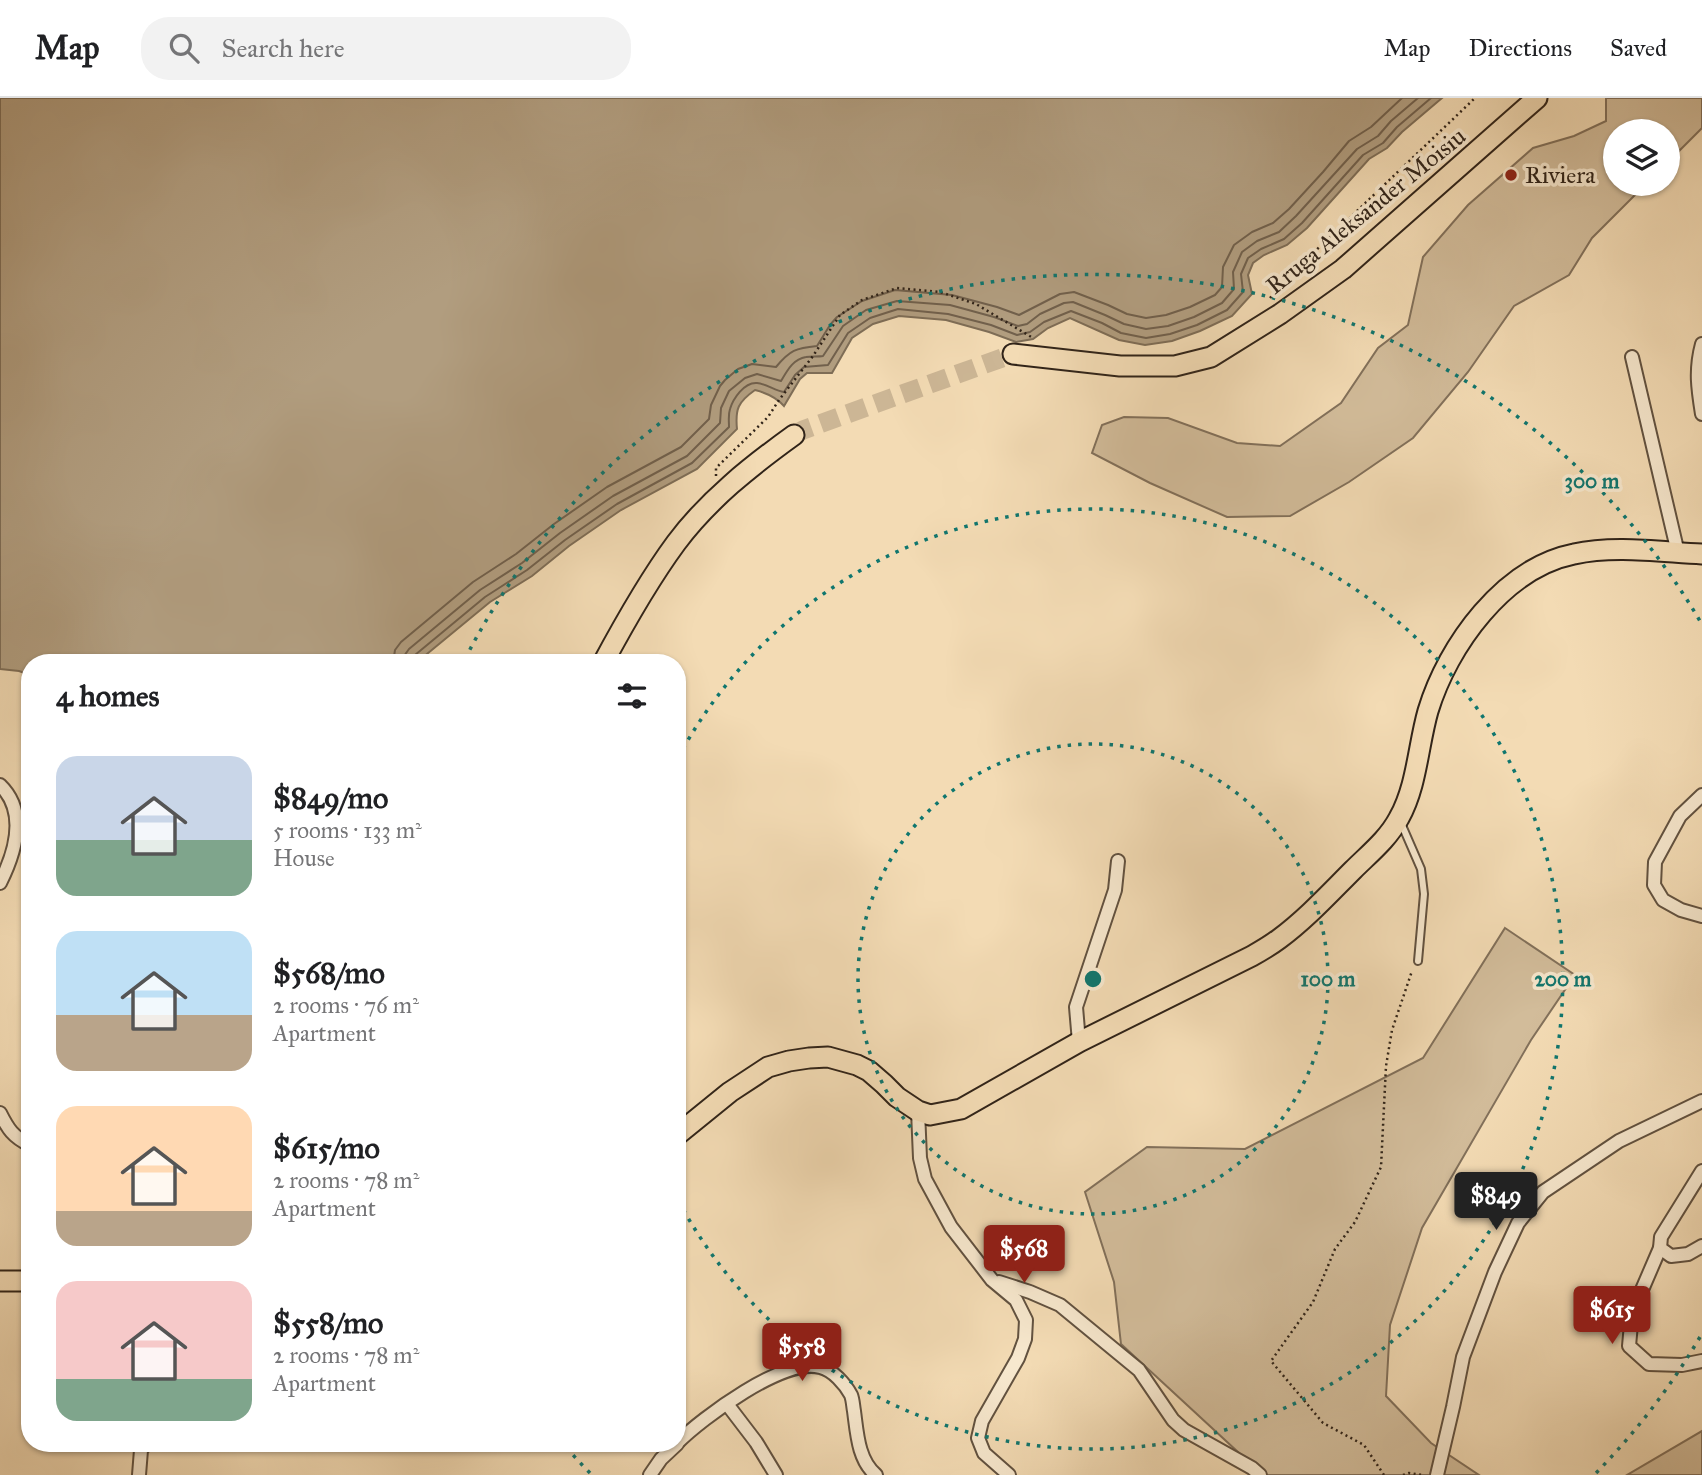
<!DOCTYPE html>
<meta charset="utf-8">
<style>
:root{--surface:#fff;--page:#f2f2f2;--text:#202124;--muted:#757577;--line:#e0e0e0;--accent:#8f2418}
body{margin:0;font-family:"IM FELL Great Primer",serif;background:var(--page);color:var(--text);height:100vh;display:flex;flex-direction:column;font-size:26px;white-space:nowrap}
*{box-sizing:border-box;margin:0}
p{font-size:23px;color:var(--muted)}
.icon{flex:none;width:38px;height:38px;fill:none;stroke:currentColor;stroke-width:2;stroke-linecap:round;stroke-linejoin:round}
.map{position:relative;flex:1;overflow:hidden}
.drawer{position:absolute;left:21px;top:556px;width:665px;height:798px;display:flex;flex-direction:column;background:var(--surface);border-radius:28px;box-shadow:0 2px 5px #0004}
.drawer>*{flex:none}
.fabs{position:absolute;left:1603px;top:21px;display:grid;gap:14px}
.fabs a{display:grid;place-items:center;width:77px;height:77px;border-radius:50%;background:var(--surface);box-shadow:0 2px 5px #0004;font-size:35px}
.price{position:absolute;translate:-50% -60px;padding:0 16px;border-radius:7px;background:var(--accent);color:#fff;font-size:23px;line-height:46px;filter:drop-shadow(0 2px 4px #0008)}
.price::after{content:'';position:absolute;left:50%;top:42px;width:21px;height:16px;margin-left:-10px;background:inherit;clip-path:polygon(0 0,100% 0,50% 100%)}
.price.current{background:#222;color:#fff}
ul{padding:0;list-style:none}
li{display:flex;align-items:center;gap:21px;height:175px;padding:0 35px}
li span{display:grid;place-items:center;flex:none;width:196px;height:140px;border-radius:21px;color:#555}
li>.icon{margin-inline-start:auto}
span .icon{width:84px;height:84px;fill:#fffc;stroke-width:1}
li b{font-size:30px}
h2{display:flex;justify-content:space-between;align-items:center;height:84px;padding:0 35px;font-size:30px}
header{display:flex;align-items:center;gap:42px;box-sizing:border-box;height:98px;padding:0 35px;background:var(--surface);border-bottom:2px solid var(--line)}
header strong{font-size:33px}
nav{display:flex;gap:38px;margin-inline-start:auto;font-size:24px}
.search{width:490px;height:63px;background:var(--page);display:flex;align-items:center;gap:18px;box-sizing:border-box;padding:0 24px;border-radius:28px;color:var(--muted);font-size:26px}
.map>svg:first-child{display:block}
</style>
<header>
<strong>Map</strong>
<div class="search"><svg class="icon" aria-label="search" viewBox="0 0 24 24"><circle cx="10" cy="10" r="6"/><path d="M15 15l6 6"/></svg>Search here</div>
<nav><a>Map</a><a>Directions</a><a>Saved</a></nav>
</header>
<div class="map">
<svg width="1702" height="1377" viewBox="0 0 1702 1377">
<rect width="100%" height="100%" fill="#f3dbb4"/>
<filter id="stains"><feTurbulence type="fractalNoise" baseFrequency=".00286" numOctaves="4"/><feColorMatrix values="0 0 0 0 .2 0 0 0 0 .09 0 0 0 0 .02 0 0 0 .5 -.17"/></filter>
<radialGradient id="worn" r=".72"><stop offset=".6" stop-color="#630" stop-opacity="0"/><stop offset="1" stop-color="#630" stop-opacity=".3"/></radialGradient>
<!-- green -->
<g fill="#d2bc9a" stroke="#82705a" stroke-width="2">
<path d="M1606,0H1702V30L1668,64V33H1615V86H1646L1592,140L1569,177L1514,208L1468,274L1413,340L1349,384L1290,418L1227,419L1150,385L1092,355L1102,327L1124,319L1168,320L1237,345L1280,348L1341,305L1378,250L1408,227L1423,159L1468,107L1533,50L1574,38L1606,23Z"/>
<path d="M1505,830L1575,877L1531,942L1422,1130L1390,1227L1386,1298L1431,1345L1479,1377H1253L1239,1355L1121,1246L1114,1184L1085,1094L1147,1049L1245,1051L1423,960Z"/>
<path d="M1702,1333V1377H1627Z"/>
</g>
<!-- water -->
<path fill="#b19d7f" stroke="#7e6d56" stroke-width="2" d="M0,0H1442L1402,34L1387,50L1369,61L1307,130L1287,147L1264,157L1253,165L1248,177L1252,196L1232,218L1200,233L1172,243L1145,247L1119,242L1070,220L1048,230L1033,241L1016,244L989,234L946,222L899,218L873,226L852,240L832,275H807L800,281L784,308C776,299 767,295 755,292C738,304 735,311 737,331L697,371L621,412L569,448L532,478L490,504L416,565H30V577L19,573L0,571Z"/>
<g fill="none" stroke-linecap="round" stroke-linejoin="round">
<!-- shore -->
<g stroke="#71604c" stroke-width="2">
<path d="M393,565L395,552L401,544L473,484L516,456L554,426L607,389L681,349L709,321L711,307L720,288L725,282L738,271L752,266L776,269C790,252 796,250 817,248L830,227L837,219L862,203L895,192L952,197L997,209L1019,217L1060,196L1074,194L1108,207L1127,216L1146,220L1166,217L1190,209L1215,197L1222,189L1223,169L1234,147L1252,134L1273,125L1289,111L1323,74L1349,43L1371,29L1402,0"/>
<path d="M404,565V558L409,551L480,492L522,465L560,435L613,398L687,358L720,325L721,310L729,293L745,280L757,276L781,283C787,273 793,261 806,259C811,258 818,259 823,258L843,228L866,212L897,203L950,207L994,219L1018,228L1027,226L1040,216L1064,205L1073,204L1105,217L1124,226L1146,231L1168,228L1194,219L1222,205L1234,191L1233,174L1242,154L1257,143L1279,134L1296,118L1357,51L1378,38L1391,23L1418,0"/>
<path d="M412,565L415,557L485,499L527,472L565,442L617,406L692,365L729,329C729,323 728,317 730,311C733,301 744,284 757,285C767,286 775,293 784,294L795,277L804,269L828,267L848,235L870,220L898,211L948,216L991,227L1017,237L1030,234L1044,224L1071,213L1102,225L1121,235L1146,240L1170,236L1197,227L1227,212L1243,194L1241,176L1248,160L1261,151L1284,141L1302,125L1363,57L1383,45L1397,29L1431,0"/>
</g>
<!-- primary-tunnel -->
<path stroke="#ccb695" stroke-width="19" stroke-dasharray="19 10" stroke-linecap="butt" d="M794,337L803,332L1013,256"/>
<defs>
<path id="service" d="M1401,725L1421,771L1424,796L1418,863"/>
<g id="minor">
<path d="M1702,246C1695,272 1698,291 1702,316"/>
<path d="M1632,259L1678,455"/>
<path d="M0,687C28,714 15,755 0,785"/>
<path d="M1702,697L1680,718L1655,764L1654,787L1663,802L1681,812L1702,818"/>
<path d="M1079,944L1076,909L1115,792L1118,763"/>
<path d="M918,1013L920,1060L925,1081L951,1129L992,1182L1016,1202L1026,1222L1025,1241L1018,1260L982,1323L978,1340L984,1355L1009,1377"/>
<path d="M0,1015C8,1031 13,1039 30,1047"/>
<path d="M1702,1073L1661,1139L1660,1150L1671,1158L1688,1156L1702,1148"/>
<path d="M1660,1150L1632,1215L1629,1248L1649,1266L1682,1267L1702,1263"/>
<path d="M999,1184L1030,1194L1060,1207L1139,1272L1173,1322L1184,1332L1252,1370L1260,1377"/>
<path d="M727,1306L756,1344L776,1377"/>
<path d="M677,1345C702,1320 784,1259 820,1269C833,1272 845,1286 851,1297C853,1302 853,1308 854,1313C857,1335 858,1362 876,1377"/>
<path d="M139,1377L141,1352L146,1346"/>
<path d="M650,1377L661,1361L677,1346"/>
<path d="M1437,1377L1453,1309L1463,1259L1495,1174L1518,1125L1543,1094L1619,1043L1702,1003"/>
</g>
<g id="primary">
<path d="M1013,256L1120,268H1175L1211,259L1280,216L1343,171L1537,0"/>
<path d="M603,565C625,524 648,483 676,445C708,402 751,368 794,337"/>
<path d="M677,1037L730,994L768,969L789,963L809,960L828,959L857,967L869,973L884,986L897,999L918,1013L930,1017L961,1011L1079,944L1252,858C1261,853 1271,847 1279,841C1306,821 1329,796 1353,772C1369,756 1388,741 1399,720C1417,688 1418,648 1428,613C1448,547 1504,470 1574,456C1614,447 1661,454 1702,456"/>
<path d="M0,1183H30"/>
</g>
</defs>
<!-- service casing -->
<use href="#service" stroke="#625240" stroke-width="10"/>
<!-- minor casing -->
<use href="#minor" stroke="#625240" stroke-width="16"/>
<!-- primary casing -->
<use href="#primary" stroke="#312419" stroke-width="23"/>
<!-- path -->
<g stroke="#312419" stroke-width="2.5" stroke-dasharray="2 3.5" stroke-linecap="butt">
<path d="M1289,188L1288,179L1475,0"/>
<path d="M1270,200L1288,179"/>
<path d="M716,378V370L768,319L779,302L813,258L840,217L862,202L897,190L940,194L976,206L1033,240"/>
<path d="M1384,1377L1364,1347L1323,1325L1271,1263L1313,1204L1335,1151L1355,1124L1381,1069L1386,968L1392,932L1412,873"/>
<path d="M1403,1377L1409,1375L1422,1377"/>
</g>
<!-- service -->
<use href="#service" stroke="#f7e8ce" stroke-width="6"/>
<!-- minor -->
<use href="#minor" stroke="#f7e8ce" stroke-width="12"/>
<!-- primary -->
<use href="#primary" stroke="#f3dbb4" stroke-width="19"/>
</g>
<!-- distance rings -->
<g fill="none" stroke="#0f766e" stroke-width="3.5" stroke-dasharray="3.5 7">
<circle cx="1093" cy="881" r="235"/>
<path d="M678 660A470 470 0 1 1 678 1102"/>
<path d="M1700 1239A705 705 0 0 1 1596 1375M590 1375A705 705 0 0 1 565 1348M465 561A705 705 0 0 1 1700 523"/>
</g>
<!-- markers -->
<circle fill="#8f2418" stroke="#f7e8ce" stroke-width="2.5" cx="1511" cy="77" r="7"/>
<g text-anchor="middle" stroke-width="7" stroke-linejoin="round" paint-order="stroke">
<!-- poi labels -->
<g font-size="24" fill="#312419" stroke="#f7e8ce" text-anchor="start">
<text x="1525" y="85">Riviera</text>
</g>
<!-- street labels -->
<g font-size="24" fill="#312419" stroke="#f7e8ce">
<text transform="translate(1366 113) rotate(-39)" y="8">Rruga Aleksander Moisiu</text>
</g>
</g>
<circle cx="1093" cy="881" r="10" fill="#0f766e" stroke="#f7e8ce" stroke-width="3.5"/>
<g font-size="21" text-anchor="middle" font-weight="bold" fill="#0f766e" stroke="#f7e8ce" stroke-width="7" stroke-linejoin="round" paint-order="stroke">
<text x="1592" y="390">300 m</text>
<text x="1328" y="888">100 m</text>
<text x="1563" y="888">200 m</text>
</g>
<rect width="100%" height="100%" filter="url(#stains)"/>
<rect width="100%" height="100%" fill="url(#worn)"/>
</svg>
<div class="fabs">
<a><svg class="icon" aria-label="layers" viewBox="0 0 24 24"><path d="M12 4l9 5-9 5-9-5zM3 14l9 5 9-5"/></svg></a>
</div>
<b class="price current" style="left:1496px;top:1134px">$849</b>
<b class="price" style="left:1024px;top:1187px">$568</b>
<b class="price" style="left:1612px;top:1248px">$615</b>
<b class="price" style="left:802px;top:1285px">$558</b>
<section class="drawer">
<h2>4 homes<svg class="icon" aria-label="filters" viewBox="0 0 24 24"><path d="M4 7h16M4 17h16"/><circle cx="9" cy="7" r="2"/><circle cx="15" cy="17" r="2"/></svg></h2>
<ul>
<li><span style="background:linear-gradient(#c9d6e8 60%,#7fa58c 0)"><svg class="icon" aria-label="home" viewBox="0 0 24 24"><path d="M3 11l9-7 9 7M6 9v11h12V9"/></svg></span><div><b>$849/mo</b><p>5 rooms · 133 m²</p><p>House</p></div></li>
<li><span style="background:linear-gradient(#bfe0f5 60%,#b9a48a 0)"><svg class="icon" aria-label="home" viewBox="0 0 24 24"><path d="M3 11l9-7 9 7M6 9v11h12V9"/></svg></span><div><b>$568/mo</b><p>2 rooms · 76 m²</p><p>Apartment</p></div></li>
<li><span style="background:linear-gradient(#ffd9b3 75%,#b9a48a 0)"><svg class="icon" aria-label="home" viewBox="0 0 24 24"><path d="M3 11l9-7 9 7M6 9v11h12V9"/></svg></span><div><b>$615/mo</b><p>2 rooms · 78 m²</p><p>Apartment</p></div></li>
<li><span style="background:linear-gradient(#f6c9c9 70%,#7fa58c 0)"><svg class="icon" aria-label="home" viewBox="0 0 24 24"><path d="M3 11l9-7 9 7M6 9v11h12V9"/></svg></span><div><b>$558/mo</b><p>2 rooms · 78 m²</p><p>Apartment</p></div></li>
</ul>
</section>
</div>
